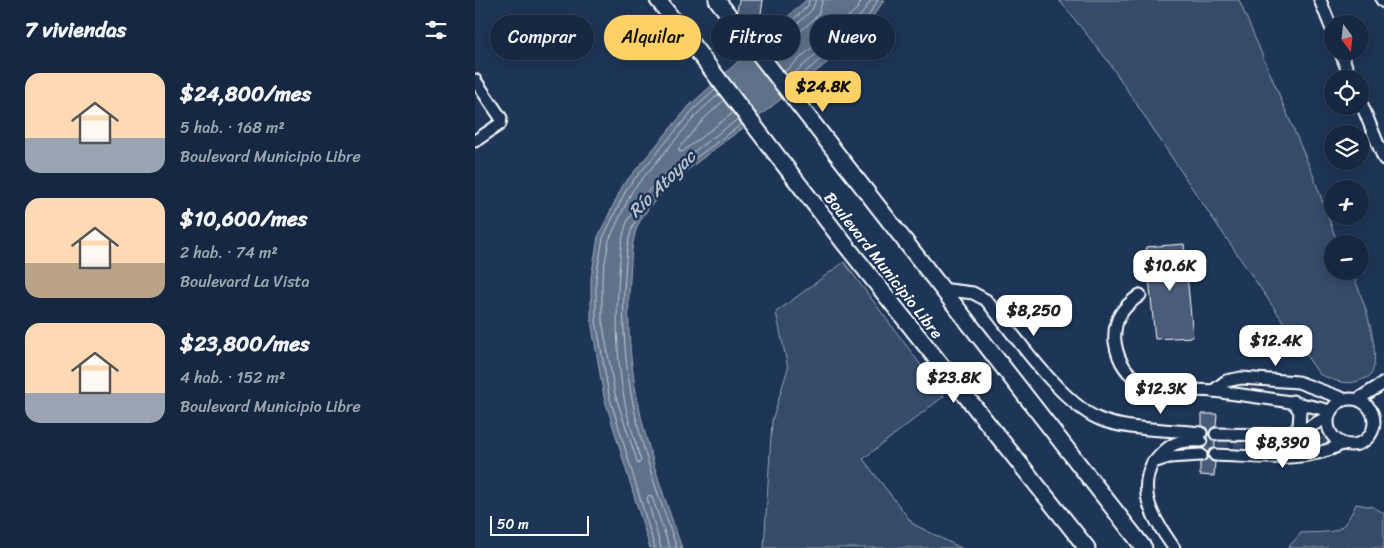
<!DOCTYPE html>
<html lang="es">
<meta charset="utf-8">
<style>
:root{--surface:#162841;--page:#1f3048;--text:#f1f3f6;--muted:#9ea6b1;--line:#35445a;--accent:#ffd166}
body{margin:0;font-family:Sriracha,sans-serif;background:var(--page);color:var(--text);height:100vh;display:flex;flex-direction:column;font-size:19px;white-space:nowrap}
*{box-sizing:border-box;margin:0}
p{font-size:16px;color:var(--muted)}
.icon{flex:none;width:28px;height:28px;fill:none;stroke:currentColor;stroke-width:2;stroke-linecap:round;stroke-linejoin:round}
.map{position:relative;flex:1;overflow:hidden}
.sheet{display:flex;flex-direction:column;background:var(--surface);width:475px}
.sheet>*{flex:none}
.hud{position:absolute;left:15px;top:15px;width:475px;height:45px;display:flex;gap:10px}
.needle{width:32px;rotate:165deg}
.controls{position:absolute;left:849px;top:15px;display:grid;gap:10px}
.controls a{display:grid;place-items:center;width:45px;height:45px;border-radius:50%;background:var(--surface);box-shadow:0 2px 12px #0003,0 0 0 1px var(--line);font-size:25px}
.scale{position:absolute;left:15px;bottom:12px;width:99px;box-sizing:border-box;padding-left:5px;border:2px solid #fff;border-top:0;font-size:14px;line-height:18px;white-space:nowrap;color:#fff;-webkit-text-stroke:4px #1d3557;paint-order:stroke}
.price{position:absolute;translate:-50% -42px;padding:0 11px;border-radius:10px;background:#fff;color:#222;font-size:16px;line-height:32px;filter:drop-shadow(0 1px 2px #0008)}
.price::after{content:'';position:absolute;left:50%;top:30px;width:15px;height:11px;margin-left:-8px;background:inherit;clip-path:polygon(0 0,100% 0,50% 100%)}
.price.on{background:var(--accent);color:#111}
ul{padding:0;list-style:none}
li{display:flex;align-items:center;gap:15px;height:125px;padding:0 25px}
li span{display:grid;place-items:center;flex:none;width:140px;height:100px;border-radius:15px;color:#555}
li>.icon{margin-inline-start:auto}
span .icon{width:60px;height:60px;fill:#fffc;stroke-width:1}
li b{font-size:21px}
h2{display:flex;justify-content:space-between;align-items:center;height:60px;padding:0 25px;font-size:21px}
.chip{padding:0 18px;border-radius:22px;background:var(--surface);box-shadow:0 2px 12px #0003,0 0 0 1px var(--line);font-size:18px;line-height:45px}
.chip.on{background:var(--accent);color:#111}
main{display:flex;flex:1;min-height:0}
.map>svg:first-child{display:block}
</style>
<main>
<section class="sheet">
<h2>7 viviendas<svg class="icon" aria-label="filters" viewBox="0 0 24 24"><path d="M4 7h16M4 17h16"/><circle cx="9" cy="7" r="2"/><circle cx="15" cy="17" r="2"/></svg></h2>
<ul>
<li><span style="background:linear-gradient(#ffd9b3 65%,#9aa5b1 0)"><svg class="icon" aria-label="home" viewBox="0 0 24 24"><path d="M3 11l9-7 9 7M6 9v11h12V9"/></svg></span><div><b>$24,800/mes</b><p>5 hab. · 168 m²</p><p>Boulevard Municipio Libre</p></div></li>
<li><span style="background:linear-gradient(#ffd9b3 65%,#b9a48a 0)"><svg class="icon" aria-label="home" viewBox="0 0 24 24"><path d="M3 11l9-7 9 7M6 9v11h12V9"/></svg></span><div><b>$10,600/mes</b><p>2 hab. · 74 m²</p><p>Boulevard La Vista</p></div></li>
<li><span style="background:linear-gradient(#ffd9b3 70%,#9aa5b1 0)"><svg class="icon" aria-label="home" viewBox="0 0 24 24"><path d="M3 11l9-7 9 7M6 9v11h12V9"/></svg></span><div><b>$23,800/mes</b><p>4 hab. · 152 m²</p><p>Boulevard Municipio Libre</p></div></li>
</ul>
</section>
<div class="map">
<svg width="909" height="548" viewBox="0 0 909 548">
<rect width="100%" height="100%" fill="#1d3557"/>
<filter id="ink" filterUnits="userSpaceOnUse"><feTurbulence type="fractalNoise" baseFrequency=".02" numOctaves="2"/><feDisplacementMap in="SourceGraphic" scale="10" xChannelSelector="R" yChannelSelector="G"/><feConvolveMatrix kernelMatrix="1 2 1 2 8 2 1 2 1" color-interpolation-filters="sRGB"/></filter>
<g filter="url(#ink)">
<!-- green -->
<g fill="#364b69" stroke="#9aa5b4">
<path d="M584,0H764L838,175L863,244H858V271H876C888,296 909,358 895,376C874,387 865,383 844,374L715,185L633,61Z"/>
<path d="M369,262L469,396L388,459L438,524L486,548H289L297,421L313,368L301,312Z"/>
<path d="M881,504L898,507L909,513V548H813L826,533C860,531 866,537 881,504Z"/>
</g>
<!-- water -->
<path fill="#617289" stroke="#a0aab8" d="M331,0H409C382,45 332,78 291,111C256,138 183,185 164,223C156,240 156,261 155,279C147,377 175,457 207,548H175L129,397L116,321V278L123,237L148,185L215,105Z"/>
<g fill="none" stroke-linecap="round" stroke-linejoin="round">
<!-- shore -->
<g stroke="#c0c7d0" stroke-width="1">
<path d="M289,46L333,6L334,0"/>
<path d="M293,51L337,10L341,0"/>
<path d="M298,57L343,15L348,0"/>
<path d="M309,72L382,9L387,0"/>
<path d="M314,78L387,14L396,0"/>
<path d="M318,83L392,18L403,0"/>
<path d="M244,94L223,113L157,191L134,240L127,279V320L140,394L163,464L166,461C162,446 157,432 153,417C142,370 140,322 144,274C145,256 146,234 154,218C176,177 227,147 263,119"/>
<path d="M249,100L229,119L204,148V151L207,152L258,113"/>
<path d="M180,548L134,395L121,320V278L128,238L152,188L219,109L240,90"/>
<path d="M186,548L172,498L174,495L177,497L195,548"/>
<path d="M202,548C168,454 142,377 150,275C151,258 152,235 161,220C185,179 230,152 267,124"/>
</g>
</g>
<!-- building -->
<g fill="#4a5d79" stroke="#fff">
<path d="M264,0H288L285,21L269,19L262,11Z"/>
<path d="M709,244L718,337L680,339L671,247Z"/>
<path d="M727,414H742L741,426L737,428L734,433L735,438L740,441V448L733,453L728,448L733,444V433L731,427L727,426Z"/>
<path d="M733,457L740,462L739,476L725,475V463Z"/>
</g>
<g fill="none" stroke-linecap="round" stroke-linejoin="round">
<!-- street-tunnel -->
<path stroke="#344968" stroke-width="11" stroke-dasharray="11 5.5" stroke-linecap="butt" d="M726,441L826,444L863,441"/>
<defs>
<g id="street">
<path d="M845,0L858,32"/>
<path d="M907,0L909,2"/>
<path d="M865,51L876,79"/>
<path d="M0,80L26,118L25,124L0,141"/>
<path d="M885,100L909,159"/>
<path d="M466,289L498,293L511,300C538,333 586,403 624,419C652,431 695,429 726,433"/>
<path d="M665,295C648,307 638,319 640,342C643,361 651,375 668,383C690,395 716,388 739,391C779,397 815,400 855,411"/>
<path d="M738,391L751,381L766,378L823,382L869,399"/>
<circle cx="876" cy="422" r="23"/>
<path d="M883,399L909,383"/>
<path d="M818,401L825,412L824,426L819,432"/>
<path d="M741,434L806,435L828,430L853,417"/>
<path d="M740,455C782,456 829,464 867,444"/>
<path d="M680,461C695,443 702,440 726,441"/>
<path d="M699,548C680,521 661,494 678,462L694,457L726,455"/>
</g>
<g id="secondary">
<path d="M183,0L369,243L612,548"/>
<path d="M242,0L669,548"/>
</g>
</defs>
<!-- street casing -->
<use href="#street" stroke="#fff" stroke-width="15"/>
<!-- secondary casing -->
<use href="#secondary" stroke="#fff" stroke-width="19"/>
<!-- street -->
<use href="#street" stroke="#1d3557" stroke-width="11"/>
<!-- secondary -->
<use href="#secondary" stroke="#1d3557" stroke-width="15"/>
</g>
</g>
<g text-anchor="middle" stroke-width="5" stroke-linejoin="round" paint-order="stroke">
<!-- street labels -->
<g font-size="16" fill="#fff" stroke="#1d3557">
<text transform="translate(409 265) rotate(52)" y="6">Boulevard Municipio Libre</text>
</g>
<!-- water labels -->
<g font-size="18" font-style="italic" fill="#b8c0ca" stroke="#1d3557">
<text transform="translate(187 184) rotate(-45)" y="6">Río Atoyac</text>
</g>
</g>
</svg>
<div class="controls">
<a><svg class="needle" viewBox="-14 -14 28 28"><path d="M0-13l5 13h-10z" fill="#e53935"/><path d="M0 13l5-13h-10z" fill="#9ea6b1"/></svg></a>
<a><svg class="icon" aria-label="locate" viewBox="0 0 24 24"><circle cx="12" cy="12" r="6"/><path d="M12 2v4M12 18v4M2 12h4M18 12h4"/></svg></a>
<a><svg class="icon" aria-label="layers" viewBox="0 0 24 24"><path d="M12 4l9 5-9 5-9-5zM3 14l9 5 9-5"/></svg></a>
<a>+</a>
<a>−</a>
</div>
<div class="scale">50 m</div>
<b class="price on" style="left:348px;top:113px">$24.8K</b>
<b class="price" style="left:695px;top:292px">$10.6K</b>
<b class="price" style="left:559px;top:337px">$8,250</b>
<b class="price" style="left:801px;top:367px">$12.4K</b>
<b class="price" style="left:479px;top:404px">$23.8K</b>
<b class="price" style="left:686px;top:415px">$12.3K</b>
<b class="price" style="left:808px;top:469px">$8,390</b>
<div class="hud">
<a class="chip">Comprar</a>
<a class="chip on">Alquilar</a>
<a class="chip">Filtros</a>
<a class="chip">Nuevo</a>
</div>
</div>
</main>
